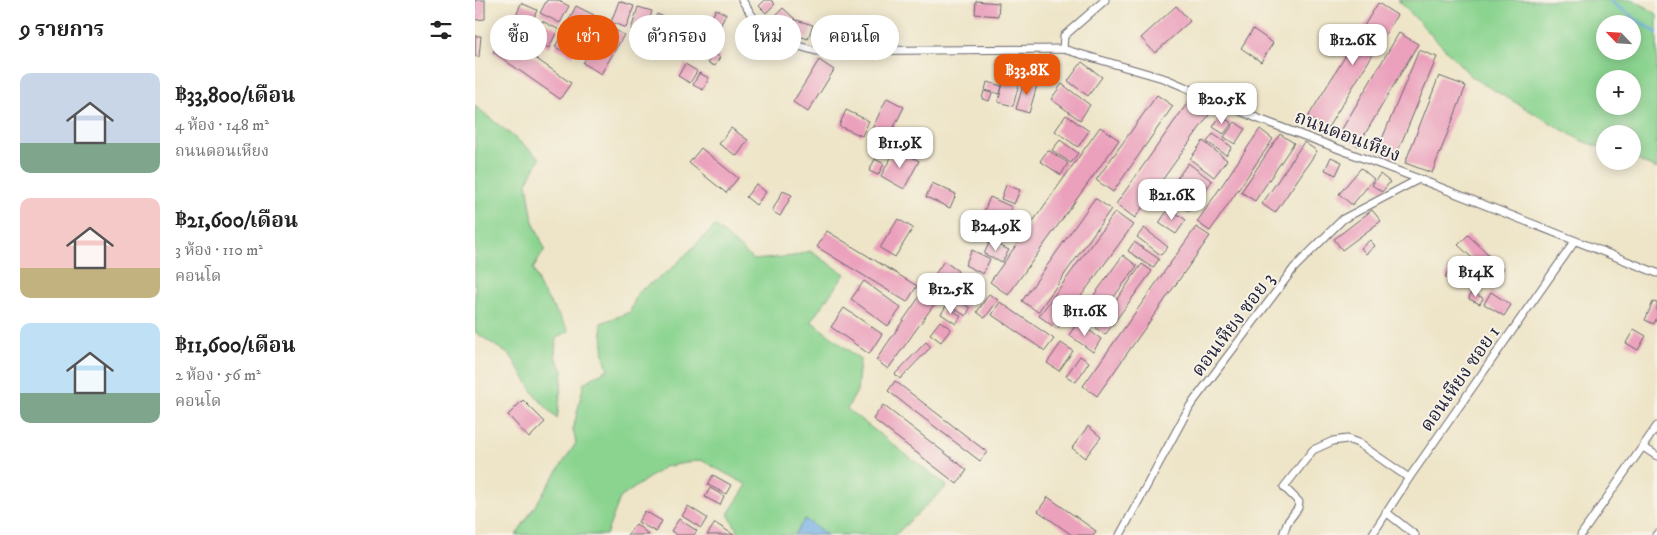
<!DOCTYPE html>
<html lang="th">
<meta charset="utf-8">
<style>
:root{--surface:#fff;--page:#f6f6f6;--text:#222;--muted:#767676;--accent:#ea580c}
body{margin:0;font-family:"IM FELL DW Pica","Noto Serif Thai",serif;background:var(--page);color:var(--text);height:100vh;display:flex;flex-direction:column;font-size:19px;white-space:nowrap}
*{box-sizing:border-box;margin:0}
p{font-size:16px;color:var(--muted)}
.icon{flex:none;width:28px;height:28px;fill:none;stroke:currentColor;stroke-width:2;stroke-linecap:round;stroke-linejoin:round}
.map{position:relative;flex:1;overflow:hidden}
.panel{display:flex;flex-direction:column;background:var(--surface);width:475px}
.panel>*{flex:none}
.top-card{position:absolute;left:15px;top:15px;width:475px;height:45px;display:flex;gap:10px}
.needle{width:32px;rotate:295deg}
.buttons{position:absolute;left:1121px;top:15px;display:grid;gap:10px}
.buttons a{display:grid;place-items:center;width:45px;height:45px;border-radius:50%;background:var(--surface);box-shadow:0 2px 12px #0003;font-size:25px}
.price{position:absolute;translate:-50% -42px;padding:0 11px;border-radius:10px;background:#fff;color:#222;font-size:16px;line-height:32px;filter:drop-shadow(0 1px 2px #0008)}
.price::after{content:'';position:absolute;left:50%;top:30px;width:15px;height:11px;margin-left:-8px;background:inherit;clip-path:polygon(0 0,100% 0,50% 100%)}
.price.selected{background:var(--accent);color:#fff}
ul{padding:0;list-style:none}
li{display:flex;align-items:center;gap:15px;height:125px;padding:0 20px}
li span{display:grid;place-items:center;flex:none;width:140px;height:100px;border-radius:10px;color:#555}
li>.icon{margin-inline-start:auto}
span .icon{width:60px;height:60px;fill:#fffc;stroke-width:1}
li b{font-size:21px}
h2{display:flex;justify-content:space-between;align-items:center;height:60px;padding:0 20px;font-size:21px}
.pill{padding:0 18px;border-radius:22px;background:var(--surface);box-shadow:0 2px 12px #0003;font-size:18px;line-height:45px}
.pill.selected{background:var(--accent);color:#fff}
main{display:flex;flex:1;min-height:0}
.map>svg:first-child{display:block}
</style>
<main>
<section class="panel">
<h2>9 รายการ<svg class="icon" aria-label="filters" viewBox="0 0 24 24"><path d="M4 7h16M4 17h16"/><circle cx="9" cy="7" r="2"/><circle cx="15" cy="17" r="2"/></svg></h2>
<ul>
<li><span style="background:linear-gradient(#c9d6e8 70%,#7fa58c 0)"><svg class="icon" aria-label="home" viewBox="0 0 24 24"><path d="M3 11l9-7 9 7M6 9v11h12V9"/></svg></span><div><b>฿33,800/เดือน</b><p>4 ห้อง · 148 m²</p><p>ถนนดอนเหียง</p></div></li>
<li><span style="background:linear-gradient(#f6c9c9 70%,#c2b280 0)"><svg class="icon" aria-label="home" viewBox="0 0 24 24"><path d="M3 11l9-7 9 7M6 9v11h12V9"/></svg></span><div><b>฿21,600/เดือน</b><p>3 ห้อง · 110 m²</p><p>คอนโด</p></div></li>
<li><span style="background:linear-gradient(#bfe0f5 70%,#7fa58c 0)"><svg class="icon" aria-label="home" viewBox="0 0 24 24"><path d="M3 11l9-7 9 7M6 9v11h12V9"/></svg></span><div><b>฿11,600/เดือน</b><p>2 ห้อง · 56 m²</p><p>คอนโด</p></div></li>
</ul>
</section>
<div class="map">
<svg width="1182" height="535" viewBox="0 0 1182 535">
<rect width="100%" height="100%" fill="#f7f3e8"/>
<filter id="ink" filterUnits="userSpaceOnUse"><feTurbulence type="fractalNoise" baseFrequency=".02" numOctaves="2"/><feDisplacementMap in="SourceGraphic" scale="10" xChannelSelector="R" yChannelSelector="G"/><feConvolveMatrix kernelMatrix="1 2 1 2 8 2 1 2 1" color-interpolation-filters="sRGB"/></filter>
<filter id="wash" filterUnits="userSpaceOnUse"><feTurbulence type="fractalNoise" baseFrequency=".0096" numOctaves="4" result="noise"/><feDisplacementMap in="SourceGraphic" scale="20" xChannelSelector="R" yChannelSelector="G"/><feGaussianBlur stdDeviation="1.12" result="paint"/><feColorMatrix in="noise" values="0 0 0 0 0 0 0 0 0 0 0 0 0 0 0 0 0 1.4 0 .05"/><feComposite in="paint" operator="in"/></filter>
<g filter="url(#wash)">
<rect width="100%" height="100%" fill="#eee5c8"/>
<!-- green -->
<g fill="#8bd490" stroke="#567b66" fill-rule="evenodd">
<path d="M923,0H1159L1182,14V169L1158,158V134H1130V149L1107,141L998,78ZM1130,24H1158V51H1130ZM1130,79H1158V106H1130Z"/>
<path d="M0,106L65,158L52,183L58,222L70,249L58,269L66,289L94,331L81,338L80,356L88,371L82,419L60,395L36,356L0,332Z"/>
<path d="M240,226L279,260L319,256L335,251L370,274L336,321L385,359L382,391L372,409L472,486L420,535H265L253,514L272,485L226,460L189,467L145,498L131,535H41L101,443L98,430L109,383L133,369L129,356L126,323L155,312L163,292L194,271Z"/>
</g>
<!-- water -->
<path fill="#71aee3" stroke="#4a688f" d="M330,519L352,535H319Z"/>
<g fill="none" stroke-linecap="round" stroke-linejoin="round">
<!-- stream -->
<path stroke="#71aee3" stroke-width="2.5" d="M1133,0L1182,33"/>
</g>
<g id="blocks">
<!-- building -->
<g fill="#eba0bc">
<path d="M0,0H10V19L0,20Z"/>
<path d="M72,0H82L94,6L85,23L65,13Z"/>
<path d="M290,0H296L300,4L291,13L284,6Z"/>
<path d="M144,1L159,6L151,28L136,22Z"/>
<path d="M501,1L524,3L523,16L500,14Z"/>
<path d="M46,3L62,10L52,34L37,27Z"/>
<path d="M903,3L922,15L852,129L833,117Z"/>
<path d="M101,6L119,15L98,56L80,47Z"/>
<path d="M701,6L715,21L680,53L666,38Z"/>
<path d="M163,7L177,11L170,34L156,30Z"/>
<path d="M308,8L320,19L311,28L299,17Z"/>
<path d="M241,9L251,14L239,39L229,33Z"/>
<path d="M182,14L194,19L186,40L174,35Z"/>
<path d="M321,20L338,25L333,39L316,33Z"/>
<path d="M67,21L83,29L74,48L58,40Z"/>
<path d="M130,24L149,35L126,74L108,63Z"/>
<path d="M778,29L798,43L786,62L766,48Z"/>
<path d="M924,33L943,44L883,146L864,134Z"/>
<path d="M0,36H6L4,57L0,56Z"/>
<path d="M29,36L96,83L85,99L18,52Z"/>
<path d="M201,37L208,41L202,51L195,47Z"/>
<path d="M944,50L962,57L920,158L902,151Z"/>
<path d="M238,53L245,57L240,66L233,63Z"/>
<path d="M344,60L359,70L333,112L318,102Z"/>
<path d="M607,62L627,77L613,96L593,81Z"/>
<path d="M557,63L567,66L563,79L553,76Z"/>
<path d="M210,64L222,71L215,83L203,76Z"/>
<path d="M533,66L548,69L538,106L523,102Z"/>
<path d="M224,73L234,78L228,90L218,85Z"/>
<path d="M964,76L991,86L957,173L930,163Z"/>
<path d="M550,79L563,82L554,113L541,109Z"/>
<path d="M512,82L527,86L525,94L510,90Z"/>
<path d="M587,84L615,105L605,120L576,99Z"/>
<path d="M509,91L517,93L514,101L507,99Z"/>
<path d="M682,95L698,106L638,192L621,180Z"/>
<path d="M412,98L429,107L410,145L393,137Z"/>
<path d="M716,98L736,112L660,218L641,204Z"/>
<path d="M371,110L394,121L387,136L364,126Z"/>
<path d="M591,115L614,131L603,147L580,131Z"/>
<path d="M745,116L757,123L749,134L738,127Z"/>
<path d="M760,122L770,129L760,144L749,137Z"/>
<path d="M625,127L644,140L533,295L515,282Z"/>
<path d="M256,128L273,140L262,156L244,144Z"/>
<path d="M785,129L798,139L735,231L722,222Z"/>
<path d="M738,134L757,147L751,155L732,142Z"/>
<path d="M805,134L819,143L780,201L766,192Z"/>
<path d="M585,140L603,153L596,163L577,150Z"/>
<path d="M728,141L752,160L739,177L715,159Z"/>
<path d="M829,142L842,151L800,213L787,204Z"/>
<path d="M226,148L263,178L251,193L214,163Z"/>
<path d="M421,148L444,161L429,189L406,176Z"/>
<path d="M573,150L593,163L586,175L565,161Z"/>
<path d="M856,157L867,162L861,175L850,170Z"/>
<path d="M400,159L409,164L403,175L394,171Z"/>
<path d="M713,163L737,181L722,201L699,183Z"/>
<path d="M886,168L899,179L877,205L864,194Z"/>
<path d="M905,174L915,182L907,192L897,185Z"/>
<path d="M457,183L481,194L475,208L451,197Z"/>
<path d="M281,184L291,192L281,205L271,197Z"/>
<path d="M531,185L545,190L539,204L526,199Z"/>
<path d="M705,190L721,202L714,212L698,200Z"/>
<path d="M308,191L317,195L305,216L297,211Z"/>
<path d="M515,197L537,207L529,225L507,216Z"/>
<path d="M620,198L636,209L563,312L547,301Z"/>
<path d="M694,208L711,220L701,234L684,223Z"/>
<path d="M897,210L906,221L867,250L859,239Z"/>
<path d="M640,212L658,225L582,329L564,316Z"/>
<path d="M506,218L530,229L524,242L500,231Z"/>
<path d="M423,219L438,228L420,257L405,248Z"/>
<path d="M721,227L735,236L622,396L608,386Z"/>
<path d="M669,228L693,247L686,255L662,237Z"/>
<path d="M352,231L442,286L432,302L342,247Z"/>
<path d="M993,235L1029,269L1020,279L983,245Z"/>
<path d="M895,240L900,246L891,254L886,248Z"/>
<path d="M515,241L534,250L527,262L509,254Z"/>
<path d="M659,242L684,259L678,268L653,251Z"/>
<path d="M497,250L515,259L508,274L490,265Z"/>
<path d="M648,255L662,266L617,326L604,316Z"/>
<path d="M469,261L483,271L413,369L401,360Z"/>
<path d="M667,264L677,271L630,335L621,328Z"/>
<path d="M976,266L983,271L977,281L970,277Z"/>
<path d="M992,276L998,279L993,289L987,286Z"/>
<path d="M491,280L502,288L491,304L480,297Z"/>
<path d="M389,281L426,308L413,326L376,299Z"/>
<path d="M996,292L1008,298L1005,304L994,299Z"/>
<path d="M1016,292L1036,305L1029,316L1009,304Z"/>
<path d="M514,294L523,300L510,318L502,312Z"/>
<path d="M478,297L495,308L491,316L473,305Z"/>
<path d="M525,302L579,339L570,351L517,315Z"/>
<path d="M1178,302L1182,303V317L1179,324L1170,320Z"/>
<path d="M471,306L486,316L481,324L466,314Z"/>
<path d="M369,308L407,334L394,354L356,327Z"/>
<path d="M465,321L476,329L466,342L455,334Z"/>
<path d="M603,322L626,339L618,352L594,335Z"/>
<path d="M1159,329L1171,336L1163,350L1151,343Z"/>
<path d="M451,342L456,347L425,379L420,374Z"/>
<path d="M586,343L598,351L584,371L572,363Z"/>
<path d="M605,356L614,362L601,382L591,376Z"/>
<path d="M420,381L512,452L505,461L413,391Z"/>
<path d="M48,400L70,422L54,438L33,415Z"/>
<path d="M408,405L492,470L482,484L398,419Z"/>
<path d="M613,426L626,437L610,458L597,448Z"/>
<path d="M238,475L256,485L251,494L233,485Z"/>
<path d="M235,488L249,496L245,505L230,497Z"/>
<path d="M573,497L621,531L618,535H597L563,511Z"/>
<path d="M213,506L232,518L226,528L207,516Z"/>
<path d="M170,511L187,521L181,532L163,522Z"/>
<path d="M204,519L222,531L219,535H202L196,531Z"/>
<path d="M240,523L259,535H232Z"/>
<path d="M161,524L174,535H152Z"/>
</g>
</g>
</g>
<g filter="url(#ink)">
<use href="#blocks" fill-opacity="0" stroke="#69666c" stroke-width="1"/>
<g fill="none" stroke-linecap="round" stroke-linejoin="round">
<defs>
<g id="street">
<path d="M267,0L278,17L303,40L341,51L588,49L691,79L784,119L944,179L1182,273"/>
<path d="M588,49L589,36L630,0"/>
<path d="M1168,447L1182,456"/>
<path d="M911,512L940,535"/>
<path d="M645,535L715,406L819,268L868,219L944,179"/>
<path d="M808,535L812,523L823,508L824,502L809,487L838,450L858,441L872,439L883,443L934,478"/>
<path d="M897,535L934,478L1100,241"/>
<path d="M1106,535L1182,426"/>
<path d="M1181,535L1182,534"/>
</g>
</defs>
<!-- street casing -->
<use href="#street" stroke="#69666c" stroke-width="9"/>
<!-- street -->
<use href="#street" stroke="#fff" stroke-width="7"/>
</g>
</g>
<g text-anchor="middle" stroke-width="4" stroke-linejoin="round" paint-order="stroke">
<!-- street labels -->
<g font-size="19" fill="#22223b" stroke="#f7f3e8">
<text transform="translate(873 135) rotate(21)" y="7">ถนนดอนเหียง</text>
<text transform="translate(757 324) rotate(-53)" y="7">ดอนเหียง ซอย 3</text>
<text transform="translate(984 378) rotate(-55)" y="7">ดอนเหียง ซอย 1</text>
</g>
</g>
</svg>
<div class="buttons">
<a><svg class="needle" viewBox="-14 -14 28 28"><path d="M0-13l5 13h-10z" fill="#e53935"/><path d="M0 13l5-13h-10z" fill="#767676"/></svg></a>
<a>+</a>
<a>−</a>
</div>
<b class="price" style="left:878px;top:66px">฿12.6K</b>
<b class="price selected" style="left:552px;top:96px">฿33.8K</b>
<b class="price" style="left:747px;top:125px">฿20.5K</b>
<b class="price" style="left:425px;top:169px">฿11.9K</b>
<b class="price" style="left:697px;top:221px">฿21.6K</b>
<b class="price" style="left:521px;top:252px">฿24.9K</b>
<b class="price" style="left:1001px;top:298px">฿14K</b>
<b class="price" style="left:476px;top:315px">฿12.5K</b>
<b class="price" style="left:610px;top:337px">฿11.6K</b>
<div class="top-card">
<a class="pill">ซื้อ</a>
<a class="pill selected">เช่า</a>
<a class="pill">ตัวกรอง</a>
<a class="pill">ใหม่</a>
<a class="pill">คอนโด</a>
</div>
</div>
</main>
